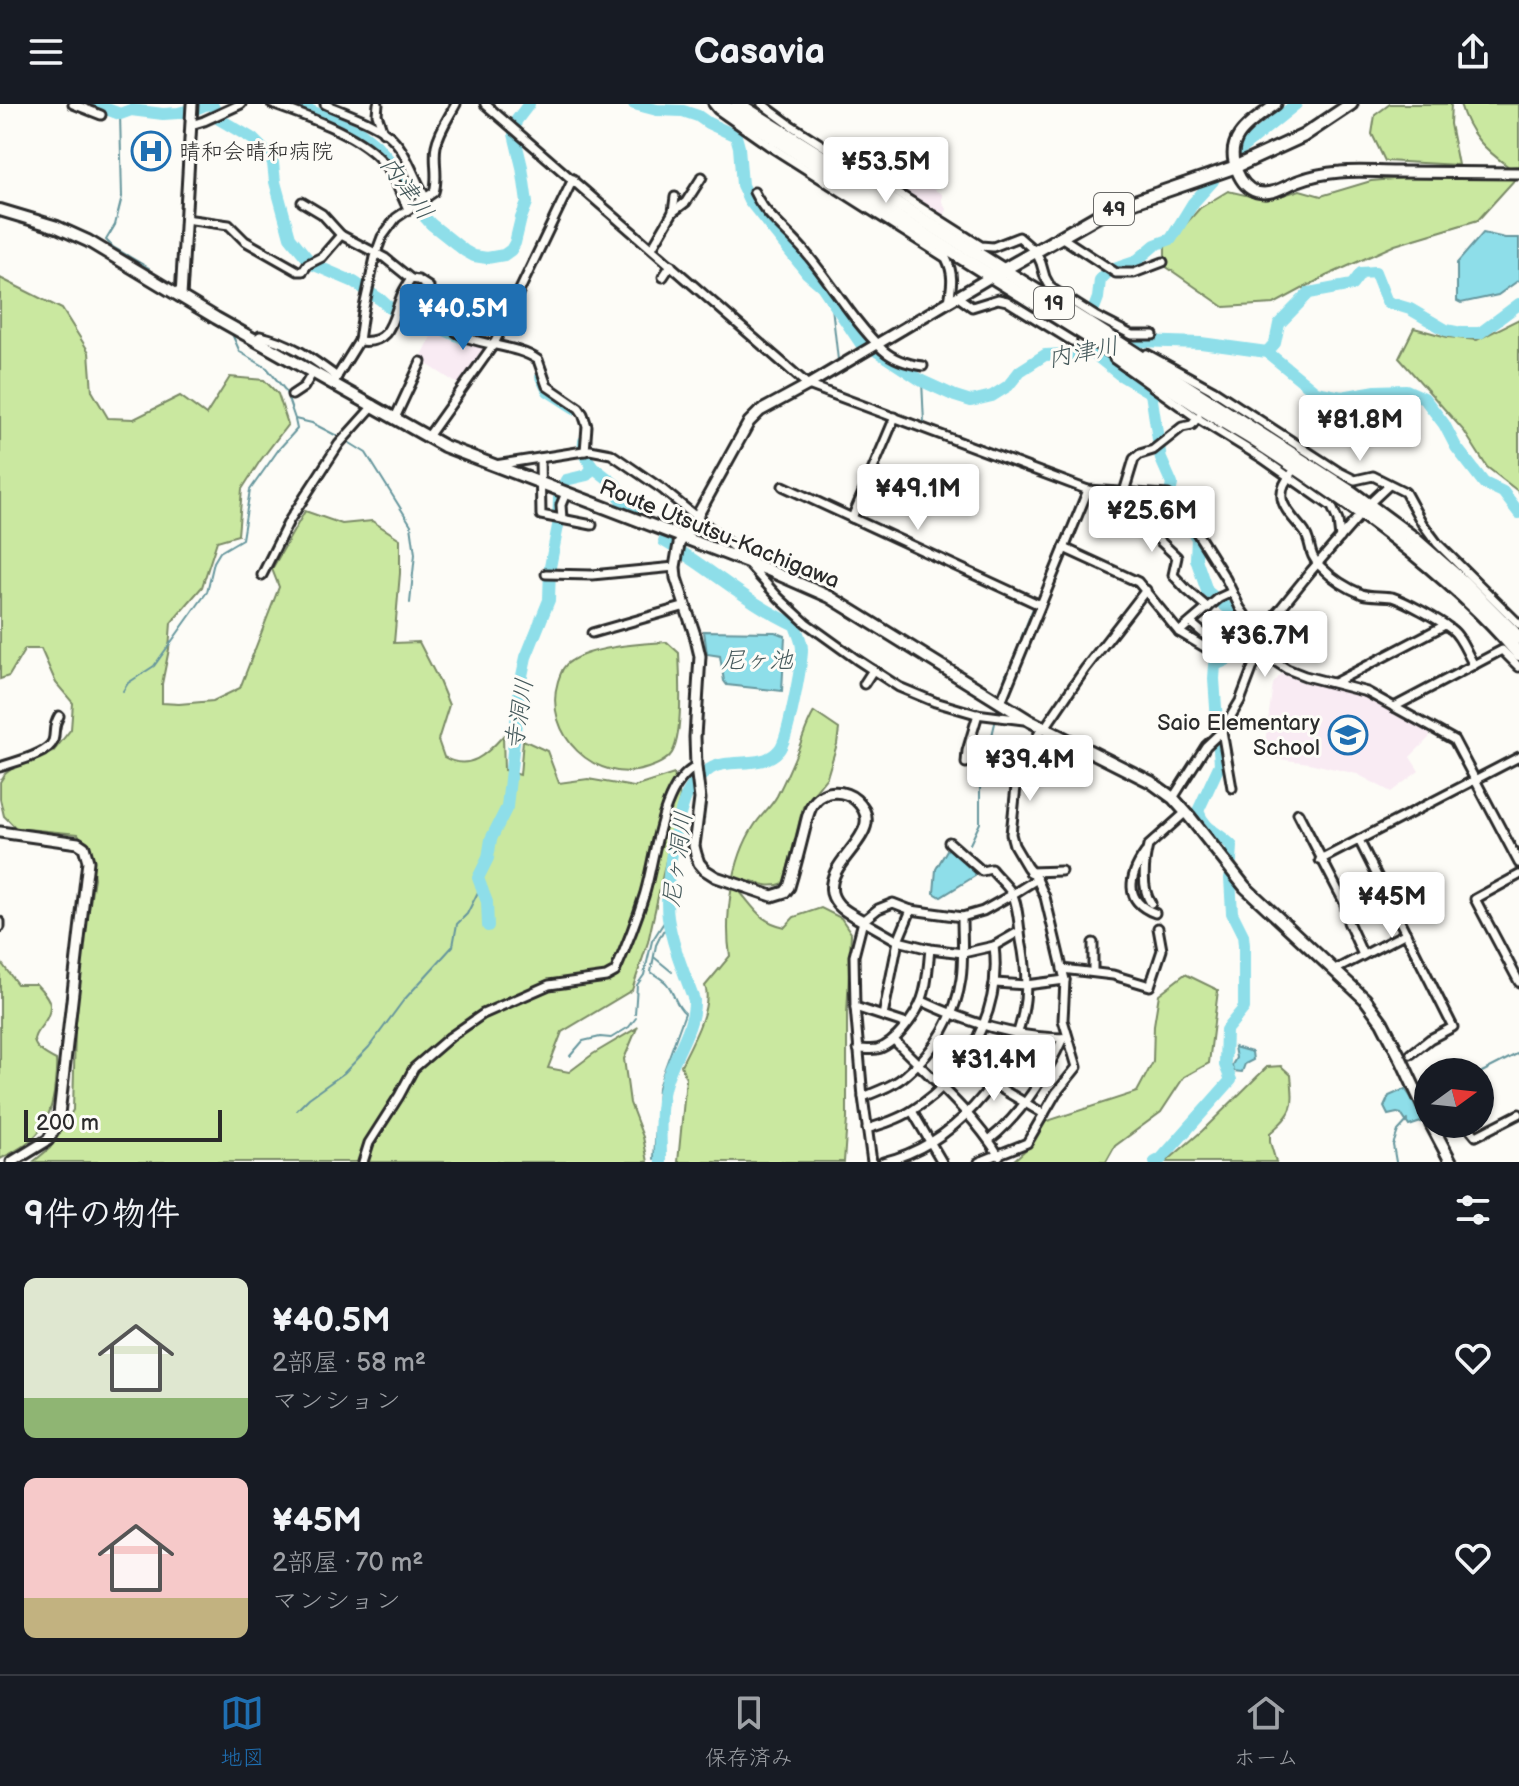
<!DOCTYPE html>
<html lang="ja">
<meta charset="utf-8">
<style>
:root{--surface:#171b24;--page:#242831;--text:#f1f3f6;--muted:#9ea1a6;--line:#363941;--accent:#1f6fb2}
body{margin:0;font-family:"Balsamiq Sans","Klee One",sans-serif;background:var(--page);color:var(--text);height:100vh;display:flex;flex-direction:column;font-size:30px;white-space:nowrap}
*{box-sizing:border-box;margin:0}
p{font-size:26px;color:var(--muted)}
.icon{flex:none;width:44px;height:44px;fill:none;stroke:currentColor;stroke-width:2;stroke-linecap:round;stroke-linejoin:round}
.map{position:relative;height:1058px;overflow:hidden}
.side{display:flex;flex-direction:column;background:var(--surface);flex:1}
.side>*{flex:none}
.needle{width:52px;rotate:75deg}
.fabs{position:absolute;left:1414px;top:954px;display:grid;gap:16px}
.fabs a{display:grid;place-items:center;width:80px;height:80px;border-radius:50%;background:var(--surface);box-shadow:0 2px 6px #0004;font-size:40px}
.scale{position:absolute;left:24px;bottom:20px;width:198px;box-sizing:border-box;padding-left:8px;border:4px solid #2b2b2b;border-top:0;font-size:22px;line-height:28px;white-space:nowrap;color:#2b2b2b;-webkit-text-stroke:6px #fdfcf7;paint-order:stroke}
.price{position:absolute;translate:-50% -68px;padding:0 18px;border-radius:8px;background:#fff;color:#222;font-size:26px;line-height:52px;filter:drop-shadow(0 2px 4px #0008)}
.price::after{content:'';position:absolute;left:50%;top:48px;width:24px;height:18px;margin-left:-12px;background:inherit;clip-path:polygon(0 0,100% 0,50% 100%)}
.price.on{background:var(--accent);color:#fff}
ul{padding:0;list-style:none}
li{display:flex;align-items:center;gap:24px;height:200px;padding:0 24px}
li span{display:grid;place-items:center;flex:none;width:224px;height:160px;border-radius:12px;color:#555}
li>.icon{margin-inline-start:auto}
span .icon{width:96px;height:96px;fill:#fffc;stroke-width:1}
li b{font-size:34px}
h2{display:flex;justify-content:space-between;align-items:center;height:96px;padding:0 24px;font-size:34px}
header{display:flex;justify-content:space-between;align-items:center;height:104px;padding:0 24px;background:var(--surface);font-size:36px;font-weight:600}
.dock{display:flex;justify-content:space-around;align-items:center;height:112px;border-top:2px solid var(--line);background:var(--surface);font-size:22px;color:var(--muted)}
.dock a{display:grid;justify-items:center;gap:4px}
.dock .on{color:var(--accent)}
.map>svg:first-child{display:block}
</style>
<header><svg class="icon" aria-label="menu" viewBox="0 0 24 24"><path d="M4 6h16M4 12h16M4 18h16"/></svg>Casavia<svg class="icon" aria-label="share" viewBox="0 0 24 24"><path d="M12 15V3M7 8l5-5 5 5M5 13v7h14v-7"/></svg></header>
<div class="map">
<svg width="1519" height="1058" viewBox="0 0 1519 1058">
<rect width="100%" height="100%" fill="#fdfcf7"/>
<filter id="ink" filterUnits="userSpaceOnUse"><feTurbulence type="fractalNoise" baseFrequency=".0125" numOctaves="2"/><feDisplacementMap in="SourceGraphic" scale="16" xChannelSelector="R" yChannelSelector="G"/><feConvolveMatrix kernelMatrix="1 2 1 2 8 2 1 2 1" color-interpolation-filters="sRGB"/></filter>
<g filter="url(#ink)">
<!-- built -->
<g fill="#f9ebf3">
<path d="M924,80L942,90V98L946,105L943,116L895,87L902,82Z"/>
<path d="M435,224L442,226L467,237L489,242L461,282L420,256Z"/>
<path d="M1281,570L1305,579L1338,584L1363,591L1431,628L1429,634L1410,653L1419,667L1391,688L1357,670L1309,659L1263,653L1273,580Z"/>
</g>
<!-- green -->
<g fill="#cae8a0" stroke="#7a8a66" stroke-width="2">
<path d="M1390,0H1451L1450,20L1458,61L1385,57L1372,30L1375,11Z"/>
<path d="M1460,0H1519V62L1509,63C1484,45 1469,30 1460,0Z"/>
<path d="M1440,71L1518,72L1478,116L1395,141L1326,172L1274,200L1224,203L1165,162V143L1200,104L1228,87L1267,96L1300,86L1321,92L1371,77Z"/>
<path d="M0,174L62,205L89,248L92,287L108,314L134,315L180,292L206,311L230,273L264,276L278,290L288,320L260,357L242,385L238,431L217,437L202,483L171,519L169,545L162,580V599L179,600L213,597L240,584L279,483L272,465L305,407L342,420L372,417L400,435V469L394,539L419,538L439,577L449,601L438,636L444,653C469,668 487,650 503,632L504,666L520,671L523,636L547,647L559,679L588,675L634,683L674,670L680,693L648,838L632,886L562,928L548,964L569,968L593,950L637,924L624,955L630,999L643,1033L648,1058H33L50,1044L73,1006L76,886L81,845L86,825L94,774L90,747L78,730L16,724L4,712L0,695V678L5,670L18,660L53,648L71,625L73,599L56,579L41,545H25L9,572L0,575Z"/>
<path d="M1519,215V388L1487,363L1464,327L1399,254L1414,224L1447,233L1477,236Z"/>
<path d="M667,538L679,549C680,572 683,627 673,647C669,656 657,661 648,664C596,682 542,630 558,577C561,569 563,561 571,557C593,542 641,540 667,538Z"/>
<path d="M814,608L839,625L837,640L827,673L803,703L784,779C772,784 764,781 752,777L741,789C756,807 761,818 785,823L794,813L821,804L841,814L851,829L847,910V1015L844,1058H678L686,975L681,961C691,941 713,902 705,882L730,852C724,813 732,755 754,722C761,711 771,703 777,692C784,678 791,663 797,648C803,634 806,621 814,608Z"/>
<path d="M0,857L17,880H36C41,886 49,892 50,901C51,927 10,933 56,956C57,968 55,977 54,989C48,1026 33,1039 0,1055Z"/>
<path d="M1185,870L1218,886L1209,959L1184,973L1161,1008L1115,1042L1106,1058H1012L1030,1042L1041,1019L1137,988L1153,958L1154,921L1159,890Z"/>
<path d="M1281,962L1291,971C1294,1004 1295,1007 1270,1029V1038L1276,1058H1166L1202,1027L1267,963Z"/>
</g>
<!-- water -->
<g fill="#8edee9" stroke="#66969d" stroke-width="2">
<path d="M1483,129L1505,134H1519V176L1498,191L1461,199L1457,197V159Z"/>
<path d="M704,527L775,528L785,532L782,587L727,581L724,577L720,552L707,550Z"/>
<path d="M948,744L975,769V772L941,793L934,789L936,765Z"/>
<path d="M1234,943L1252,948L1253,956L1245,960L1242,968L1233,967L1232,961L1236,954Z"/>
<path d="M1405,985C1412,994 1420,1006 1421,1018L1409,1022L1401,1010L1397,1009L1388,1011L1384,1003L1389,992Z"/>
</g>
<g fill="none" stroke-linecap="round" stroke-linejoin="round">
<!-- stream -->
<g stroke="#66969d" stroke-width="2">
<path d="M120,10L122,93L115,121L106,136L113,143L149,164"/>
<path d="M831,194L838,256"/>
<path d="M232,230L240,248L267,264L285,286L295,315L312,319L339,333"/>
<path d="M922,277L924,319"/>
<path d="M345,336L366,349L411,421L415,450L410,499"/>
<path d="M1021,534L1033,504"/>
<path d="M123,587L128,579L154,562L207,488L214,458L220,448L242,435L250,386L279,345L297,325L295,316"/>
<path d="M1001,589L1006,570"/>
<path d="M997,604L998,609"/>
<path d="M970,740L980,719V681L996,615"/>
<path d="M655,854L672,868"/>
<path d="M635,910L637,881L644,871L652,837L668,812"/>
<path d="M570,952L583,937L600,933L611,934L629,923L636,914"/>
<path d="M1480,969L1519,949"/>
<path d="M297,1006L309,994L344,969L369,943L403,897L453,842L457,820L467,810L481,782"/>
<path d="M654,1055L658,983L685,909C675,901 675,890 667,880C663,875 656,872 651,868L656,841L663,827L670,824"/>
<path d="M1396,1058L1393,1041L1398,1027L1408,1016"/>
</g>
<!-- river -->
<g stroke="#8edee9" stroke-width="12">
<path d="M93,0L120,10L131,6L163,10L178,9L198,4L207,0"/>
<path d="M212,0L219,15L253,35L269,51L273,59L275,78L290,133L312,160L354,178L381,196L405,218L440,224L465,235"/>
<path d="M295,0L360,28L376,41L396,64L422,110L431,120L465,147L474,152L487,154L504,151L511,146L515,139L521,114L527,99L522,63L514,30L516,17L529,0"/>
<path d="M634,0L657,6L683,7L698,12L708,19L736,32L739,43L742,81L749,96L807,169L822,182L863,243L875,246L922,277L955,292L971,297L992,292L1008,282L1020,267L1045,251L1093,249L1138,237L1201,239L1267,248L1316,288L1342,293L1376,287L1406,286L1424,294L1444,320L1456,343L1484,379L1503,388L1519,409"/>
<path d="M1238,47L1296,0"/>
<path d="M1117,164L1135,158L1155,141L1171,135L1193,99L1213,77"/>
<path d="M1093,207L1098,194L1100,176L1108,168"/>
<path d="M1267,248L1275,239L1279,220L1309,189L1352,181L1361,169L1375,168L1387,198L1410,205L1446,226L1461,229H1480L1519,200"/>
<path d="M1093,249L1119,270L1151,289L1161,355L1172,380L1169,395L1197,434L1196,455L1207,487L1237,512L1233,553L1215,561L1214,575L1220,660L1198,707C1205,727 1219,728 1232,742L1231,757"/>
<path d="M541,273L548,287L576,305"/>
<path d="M584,337L583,349L593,363L616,381L621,396L635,407"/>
<path d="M564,381L566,376L587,371L593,363"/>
<path d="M488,822L487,798L478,774L488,754L491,735L507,703L520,581L526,553L549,496L550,463L558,422L559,394"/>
<path d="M661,1058C661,1031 658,1000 667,975C675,950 695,923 694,896C685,871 672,841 668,814C664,786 675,720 686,693C690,683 700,671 710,665C729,653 763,666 779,646C788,637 802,559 802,545C802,537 797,528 795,521C749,500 708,463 664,437"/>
<path d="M1155,1058L1161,1055L1231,976L1225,961L1226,926L1244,904V841L1243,831L1232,809L1230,774"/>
</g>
<defs>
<g id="minor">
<path d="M73,0L101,11"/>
<path d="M272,0C306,12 355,29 380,55C393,69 400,88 408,105"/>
<path d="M325,0C344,9 378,19 392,34C408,50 414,75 426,94"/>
<path d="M378,0L377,10L383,28"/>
<path d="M485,0L808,281L1088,386L1168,391L1177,397L1226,475L1240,504L1259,531"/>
<path d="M713,0L718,6L768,41L946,154C954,170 952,181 949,198"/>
<path d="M762,0L792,22L981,142L993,143L1019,133L1036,148L1041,159L1045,173L1051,184L1095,212L1132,231H1153"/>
<path d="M191,21L204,17L241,0"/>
<path d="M754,88C766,113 789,128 806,149C833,181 853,217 883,246C894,256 908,260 923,262"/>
<path d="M302,98L322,110L341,131L385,154L411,175"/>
<path d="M673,108L686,98L702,73"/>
<path d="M185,115L229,121L245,137L298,167H303L308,160L322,153L341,131"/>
<path d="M1061,133L1116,169H1134L1163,158"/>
<path d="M652,144L673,108L675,93"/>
<path d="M663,173L671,161"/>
<path d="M958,193L972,203L998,195L1007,197L1072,237"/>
<path d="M472,198L509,209"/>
<path d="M255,236L260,232C292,239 311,254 337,273"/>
<path d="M359,237C391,241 392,216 401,193C403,187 407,181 411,175L418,176L429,183V196L454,204L449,222C468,243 513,238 538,256L547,282L579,304L583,310L587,322L585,347"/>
<path d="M1147,250L1213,286L1339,368L1355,376L1373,372L1405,388L1422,419L1437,439L1519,520"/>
<path d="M1114,255L1197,314L1262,354L1332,403L1338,417L1340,434"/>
<path d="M333,279L359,237L363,208L376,149L382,133L396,114L434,88C439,73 433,57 436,42C439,27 449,13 456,0"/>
<path d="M292,291L304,283L313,268"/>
<path d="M395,314L421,258"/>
<path d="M427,334L494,240L573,75"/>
<path d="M540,354L541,411L592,421"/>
<path d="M495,361L590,346L611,350L662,385L733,443L779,494L806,519L856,555L899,583L935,598L976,610L1024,616"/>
<path d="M1292,369C1271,393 1286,406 1303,426C1313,438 1306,449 1321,463C1332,474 1347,484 1362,490C1371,493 1382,491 1392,493C1407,498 1438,515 1451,525C1461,532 1467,550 1474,561"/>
<path d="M783,382L1040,501"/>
<path d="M1124,388L1134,355L1140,350L1153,346L1182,323L1192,321L1198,313"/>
<path d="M1128,389L1124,413L1156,429L1159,436L1177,453L1173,471L1187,486L1208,504"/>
<path d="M852,414L895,313"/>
<path d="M562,415L561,401L566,389"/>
<path d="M1064,444L1138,478L1179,528L1211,547"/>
<path d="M546,470L592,471L675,463"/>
<path d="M262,471L289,417L339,340L374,301"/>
<path d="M1191,519L1216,540H1227L1246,547L1259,540"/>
<path d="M1179,528L1219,494L1232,488"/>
<path d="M592,529L686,502"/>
<path d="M1259,547L1287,565L1305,572L1367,588L1454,636L1519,759"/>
<path d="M1334,579L1445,521"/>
<path d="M864,580L873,566"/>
<path d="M1001,598L1088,386"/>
<path d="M1394,603L1502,546L1519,563"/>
<path d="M1044,625L1085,565L1146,486"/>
<path d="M1222,627L1232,684"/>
<path d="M966,659L967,647L978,610"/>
<path d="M0,663C13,658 48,651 53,637C56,627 52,624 59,612"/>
<path d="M1173,694L1206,642L1222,627L1240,597L1259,547V531L1311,467L1373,396L1389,381"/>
<path d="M1298,709L1345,800L1348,818L1363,851"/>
<path d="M1359,736L1453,923L1430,935L1411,950"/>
<path d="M1145,749C1129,772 1123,797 1155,809"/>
<path d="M1320,756L1519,653"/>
<path d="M1030,768L1061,767"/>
<path d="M1519,771L1475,795L1519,878"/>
<path d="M1151,799C1141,785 1144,758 1148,742L1186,708"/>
<path d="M863,817L898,837L930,845L963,849L994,842L1020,827"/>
<path d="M0,818V823"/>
<path d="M1062,865L1113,871L1150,882L1162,846L1158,824"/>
<path d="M1335,866L1406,829"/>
<path d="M1093,868V839"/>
<path d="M995,879L1026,881L1065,876"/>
<path d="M922,897C969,919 1015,934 1067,934"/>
<path d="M855,903L907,920"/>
<path d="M883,912L898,837L911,806"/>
<path d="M894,936C930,973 972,1008 999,1052"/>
<path d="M858,945C864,945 871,946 877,945C895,941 916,911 922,895C928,879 928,861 930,845"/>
<path d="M961,961L1044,1010"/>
<path d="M863,993C878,987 895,981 907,970C935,947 956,911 961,875C964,855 962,834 962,813"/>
<path d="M912,1007L942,1058"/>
<path d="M1466,1020L1476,1032L1519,1010"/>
<path d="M867,1025C883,1020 899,1015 913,1006C967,972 1002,905 994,842"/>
<path d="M989,1036C1022,1010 1045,973 1063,934"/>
<path d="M363,1058L369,1039L399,992L414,964L450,933L483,910L549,881L606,873L615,868C626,843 636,818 644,792C655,758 660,680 696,663"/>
<path d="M872,1058L863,993L855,903L854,852L863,817L878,805L893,799L911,806L962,813L983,807L1013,790L1037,775"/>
<path d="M883,1058C952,1041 1009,977 1023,909C1028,885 1026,860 1021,836C1019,823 1018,798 1011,788C1006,780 997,773 991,765L982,767L949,738"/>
<path d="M979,1058L1027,1039L1056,989L1077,963L1063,916L1065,876L1045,793L1037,775L1027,763L1014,741L1011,730L1017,673L1022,660L1042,624"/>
</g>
<g id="tertiary">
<path d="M1276,0C1253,18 1222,32 1237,67C1241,77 1247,85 1257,88C1272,92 1285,82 1298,77C1311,72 1327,69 1340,68C1358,66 1378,68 1396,68C1437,68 1478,69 1519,69"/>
<path d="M181,193L192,0"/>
<path d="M0,728L78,739L84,743L88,757L58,1019L48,1036L12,1058"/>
<path d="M863,817C851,810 836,804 832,789C825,754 891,728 856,696C848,689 839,687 828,689C822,691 817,694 813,700C808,707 807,715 805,723C800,743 795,763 789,783L785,788L772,792L716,773L705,766L699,759L696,750L694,742L700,695L696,663L695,633L700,552L695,531L676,474L675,463L679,440L696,414L749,318L760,307L808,281L992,172"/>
</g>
<g id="secondary">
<path d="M0,106L57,123L88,137L216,214L444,342L766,465L830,493L1030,617L1151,678L1173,694L1189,712L1245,783L1365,895L1382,918L1402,957L1428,1013"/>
<path d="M1431,1020L1451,1058"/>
</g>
<path id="primary" d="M996,170L1101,110L1136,97L1235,63L1303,32L1351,0"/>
<g id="trunk">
<path d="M721,0C791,44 859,90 929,133C1016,188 1104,241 1190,297C1212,312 1235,324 1257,338C1351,399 1445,464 1519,550"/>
<path d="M738,0L1094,223L1352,389L1413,434L1463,478L1519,534"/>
</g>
</defs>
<!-- minor casing -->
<use href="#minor" stroke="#2b2b2b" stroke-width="13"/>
<!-- tertiary casing -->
<use href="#tertiary" stroke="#2b2b2b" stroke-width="15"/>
<!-- secondary casing -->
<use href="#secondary" stroke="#2b2b2b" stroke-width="16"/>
<!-- primary casing -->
<use href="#primary" stroke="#2b2b2b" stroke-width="17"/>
<!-- trunk casing -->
<use href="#trunk" stroke="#2b2b2b" stroke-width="18"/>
<!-- minor -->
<use href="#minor" stroke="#fdfcf7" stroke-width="7"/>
<!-- tertiary -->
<use href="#tertiary" stroke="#fdfcf7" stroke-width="9"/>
<!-- secondary -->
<use href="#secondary" stroke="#fdfcf7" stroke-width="10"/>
<!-- primary -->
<use href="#primary" stroke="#fdfcf7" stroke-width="11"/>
<!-- trunk -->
<use href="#trunk" stroke="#fdfcf7" stroke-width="12"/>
</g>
</g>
<!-- icons -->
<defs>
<symbol id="hospital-ring" viewBox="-11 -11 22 22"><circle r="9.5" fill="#fdfcf7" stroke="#1f6fb2" stroke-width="1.5"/><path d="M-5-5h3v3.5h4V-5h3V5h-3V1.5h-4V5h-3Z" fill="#1f6fb2"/></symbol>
<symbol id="school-ring" viewBox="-11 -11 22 22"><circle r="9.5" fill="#fdfcf7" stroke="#1f6fb2" stroke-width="1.5"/><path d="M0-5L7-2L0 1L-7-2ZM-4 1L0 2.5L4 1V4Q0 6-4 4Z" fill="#1f6fb2"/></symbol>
</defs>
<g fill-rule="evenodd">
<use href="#hospital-ring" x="129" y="25" width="44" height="44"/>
<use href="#school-ring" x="1326" y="609" width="44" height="44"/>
</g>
<g text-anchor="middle" stroke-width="6" stroke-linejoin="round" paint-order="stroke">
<!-- shield labels -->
<g fill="#fdfcf7" stroke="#6a6a68" stroke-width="2">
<rect x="1094" y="89" width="40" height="32" rx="6"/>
<rect x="1034" y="183" width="40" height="32" rx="6"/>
</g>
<g font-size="20" font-weight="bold" fill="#2b2b2b">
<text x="1114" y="112">49</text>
<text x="1054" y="206">19</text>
</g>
<!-- poi labels -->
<g font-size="22" fill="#2b2b2b" stroke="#fdfcf7" text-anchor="start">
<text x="179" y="55">晴和会晴和病院</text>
<text x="1320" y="626" text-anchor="end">Saio Elementary<tspan x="1320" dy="25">School</tspan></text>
</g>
<!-- street labels -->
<g font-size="22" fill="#2b2b2b" stroke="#fdfcf7">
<text transform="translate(720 429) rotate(22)" y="8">Route Utsutsu-Kachigawa</text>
</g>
<!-- water labels -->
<g font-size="24" font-style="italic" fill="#44585a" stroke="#fdfcf7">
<text transform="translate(407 84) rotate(54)" y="8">内津川</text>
<text transform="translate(1083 248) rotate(-11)" y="8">内津川</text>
<text x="757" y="564">尼ヶ池</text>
<text transform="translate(519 610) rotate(-81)" y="8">寺洞川</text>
<text transform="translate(677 755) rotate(-82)" y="8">尼ヶ洞川</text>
</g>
</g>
</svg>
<div class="fabs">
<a><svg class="needle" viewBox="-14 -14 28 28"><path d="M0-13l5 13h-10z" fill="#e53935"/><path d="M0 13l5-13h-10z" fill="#9ea1a6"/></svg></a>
</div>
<div class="scale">200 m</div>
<b class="price" style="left:886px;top:101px">¥53.5M</b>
<b class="price on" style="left:463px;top:248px">¥40.5M</b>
<b class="price" style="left:1360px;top:359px">¥81.8M</b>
<b class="price" style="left:918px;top:428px">¥49.1M</b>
<b class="price" style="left:1152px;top:450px">¥25.6M</b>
<b class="price" style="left:1265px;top:575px">¥36.7M</b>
<b class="price" style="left:1030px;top:699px">¥39.4M</b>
<b class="price" style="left:1392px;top:836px">¥45M</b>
<b class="price" style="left:994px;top:999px">¥31.4M</b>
</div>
<section class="side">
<h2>9件の物件<svg class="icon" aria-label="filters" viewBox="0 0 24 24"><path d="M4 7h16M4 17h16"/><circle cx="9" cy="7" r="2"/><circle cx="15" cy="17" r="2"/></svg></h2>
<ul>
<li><span style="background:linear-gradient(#dfe7d0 75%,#8fb573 0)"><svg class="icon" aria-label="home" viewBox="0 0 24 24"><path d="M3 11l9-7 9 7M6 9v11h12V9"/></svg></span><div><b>¥40.5M</b><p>2部屋 · 58 m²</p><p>マンション</p></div><svg class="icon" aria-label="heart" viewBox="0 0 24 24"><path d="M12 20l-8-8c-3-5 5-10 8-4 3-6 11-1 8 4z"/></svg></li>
<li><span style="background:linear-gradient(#f6c9c9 75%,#c2b280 0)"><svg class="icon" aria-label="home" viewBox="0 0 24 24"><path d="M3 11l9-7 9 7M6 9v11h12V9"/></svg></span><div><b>¥45M</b><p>2部屋 · 70 m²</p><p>マンション</p></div><svg class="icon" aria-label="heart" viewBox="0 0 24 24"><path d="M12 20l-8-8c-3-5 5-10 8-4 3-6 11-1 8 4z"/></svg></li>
</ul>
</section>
<nav class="dock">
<a class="on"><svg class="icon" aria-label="map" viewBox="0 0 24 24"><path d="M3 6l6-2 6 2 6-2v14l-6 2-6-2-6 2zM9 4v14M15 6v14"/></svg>地図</a>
<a><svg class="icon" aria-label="saved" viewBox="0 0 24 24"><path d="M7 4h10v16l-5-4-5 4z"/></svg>保存済み</a>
<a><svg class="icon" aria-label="home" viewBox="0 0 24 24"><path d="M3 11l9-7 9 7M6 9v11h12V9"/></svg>ホーム</a>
</nav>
